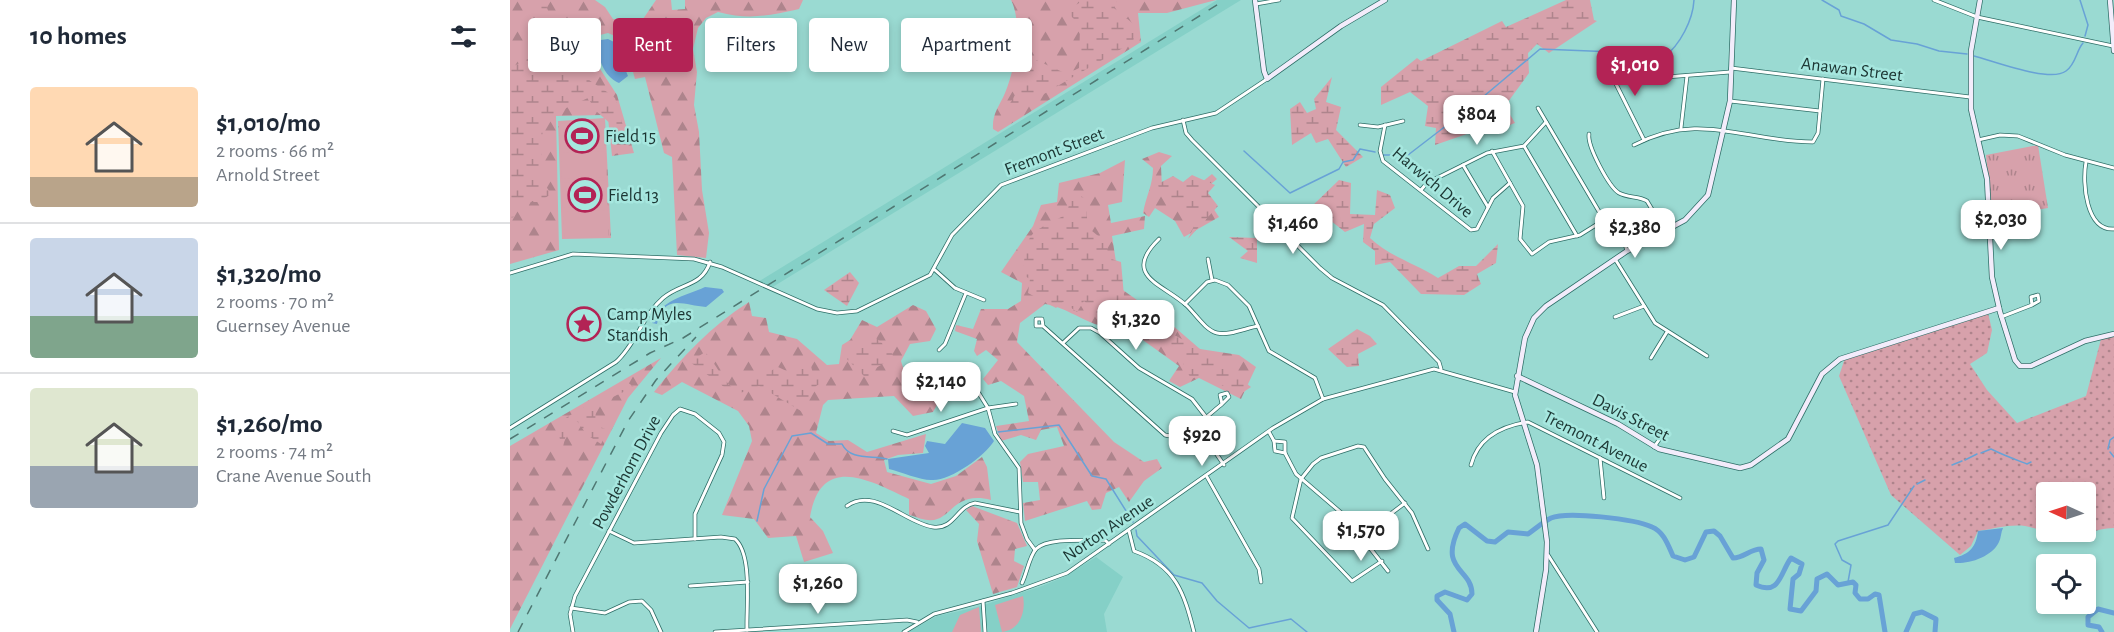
<!DOCTYPE html>
<meta charset="utf-8">
<style>
:root{--surface:#fff;--page:#f6f6f7;--text:#1f2937;--muted:#747a83;--line:#e0e1e3;--accent:#b32355}
body{margin:0;font-family:"Alegreya Sans",sans-serif;background:var(--page);color:var(--text);height:100vh;display:flex;flex-direction:column;font-size:22px;white-space:nowrap}
*{box-sizing:border-box;margin:0}
p{font-size:20px;color:var(--muted)}
.icon{flex:none;width:33px;height:33px;fill:none;stroke:currentColor;stroke-width:2;stroke-linecap:round;stroke-linejoin:round}
.map{position:relative;flex:1;overflow:hidden}
.sheet{display:flex;flex-direction:column;background:var(--surface);width:510px}
.sheet>*{flex:none}
.hud{position:absolute;left:18px;top:18px;width:570px;height:54px;display:flex;gap:12px}
.needle{width:39px;rotate:273deg}
.buttons{position:absolute;left:1526px;top:482px;display:grid;gap:12px}
.buttons a{display:grid;place-items:center;width:60px;height:60px;border-radius:6px;background:var(--surface);box-shadow:0 3px 9px #0003;font-size:30px}
.price{position:absolute;translate:-50% -51px;padding:0 14px;border-radius:12px;background:#fff;color:#222;font-size:20px;line-height:39px;filter:drop-shadow(0 2px 3px #0008)}
.price::after{content:'';position:absolute;left:50%;top:36px;width:18px;height:14px;margin-left:-9px;background:inherit;clip-path:polygon(0 0,100% 0,50% 100%)}
.price.selected{background:var(--accent);color:#fff}
ul{padding:0;list-style:none}
li{display:flex;align-items:center;gap:18px;height:150px;padding:0 30px}
li+li{border-top:2px solid var(--line)}
li span{display:grid;place-items:center;flex:none;width:168px;height:120px;border-radius:6px;color:#555}
li>.icon{margin-inline-start:auto}
span .icon{width:72px;height:72px;fill:#fffc;stroke-width:1}
li b{font-size:26px}
h2{display:flex;justify-content:space-between;align-items:center;height:72px;padding:0 30px;font-size:26px}
.pill{padding:0 21px;border-radius:6px;background:var(--surface);box-shadow:0 3px 9px #0003;font-size:21px;line-height:54px}
.pill.selected{background:var(--accent);color:#fff}
main{display:flex;flex:1;min-height:0}
.map>svg:first-child{display:block}
</style>
<main>
<section class="sheet">
<h2>10 homes<svg class="icon" aria-label="filters" viewBox="0 0 24 24"><path d="M4 7h16M4 17h16"/><circle cx="9" cy="7" r="2"/><circle cx="15" cy="17" r="2"/></svg></h2>
<ul>
<li><span style="background:linear-gradient(#ffd9b3 75%,#b9a48a 0)"><svg class="icon" aria-label="home" viewBox="0 0 24 24"><path d="M3 11l9-7 9 7M6 9v11h12V9"/></svg></span><div><b>$1,010/mo</b><p>2 rooms · 66 m²</p><p>Arnold Street</p></div></li>
<li><span style="background:linear-gradient(#c9d6e8 65%,#7fa58c 0)"><svg class="icon" aria-label="home" viewBox="0 0 24 24"><path d="M3 11l9-7 9 7M6 9v11h12V9"/></svg></span><div><b>$1,320/mo</b><p>2 rooms · 70 m²</p><p>Guernsey Avenue</p></div></li>
<li><span style="background:linear-gradient(#dfe7d0 65%,#9aa5b1 0)"><svg class="icon" aria-label="home" viewBox="0 0 24 24"><path d="M3 11l9-7 9 7M6 9v11h12V9"/></svg></span><div><b>$1,260/mo</b><p>2 rooms · 74 m²</p><p>Crane Avenue South</p></div></li>
</ul>
</section>
<div class="map">
<svg width="1604" height="632" viewBox="0 0 1604 632">
<defs>
<pattern id="grass-dots" width="8" height="8" patternUnits="userSpaceOnUse" patternTransform="scale(1.5)"><rect width="8" height="8" fill="#d7a1ab"/><path d="M2 2h.1M6 6h.1" fill="none" stroke="#ae848c" stroke-width="1.8" stroke-linecap="round"/></pattern>
<pattern id="forest-firs" width="22" height="20" patternUnits="userSpaceOnUse" patternTransform="scale(1.5)"><rect width="22" height="20" fill="#d7a1ab"/><path d="M5 1l3.5 6h-7zM16 11l3.5 6h-7z" fill="#ae848c"/></pattern>
<pattern id="wetland-marsh" width="20" height="14" patternUnits="userSpaceOnUse" patternTransform="scale(1.5)"><rect width="20" height="14" fill="#d7a1ab"/><path d="M1 5h8M5 5V1M11 12h8M15 12V8" fill="none" stroke="#ae848c"/></pattern>
<pattern id="park-tufts" width="24" height="20" patternUnits="userSpaceOnUse" patternTransform="scale(1.5)"><rect width="24" height="20" fill="#d7a1ab"/><path d="M3 7l-1-3M5 7V3M7 7l1-3M15 17l-1-3M17 17v-4M19 17l1-3" fill="none" stroke="#ae848c"/></pattern>
</defs>
<rect width="100%" height="100%" fill="#9adad2"/>
<!-- built -->
<g fill="#85d0c7">
<path d="M707,0H731L261,288L248,282Z"/>
<path d="M586,557L613,577L594,614L597,632H398L427,616L467,607L532,586L554,577Z"/>
</g>
<!-- grass -->
<path fill="url(#grass-dots)" fill-rule="evenodd" d="M1478,313L1482,330L1477,353L1460,364L1477,390L1507,423L1576,396L1591,339L1604,335V528C1585,528 1571,538 1555,538C1540,537 1529,528 1515,526C1500,524 1483,529 1468,531L1461,546L1450,555L1381,495L1329,376L1335,358ZM1536,492H1575V531H1536Z"/>
<!-- forest -->
<g fill="url(#forest-firs)">
<path d="M0,0H85L95,7L103,19L117,21L133,19L146,0H161L162,10L175,9V0H293L289,9C258,16 239,20 208,12L196,18L188,28L183,49L187,72L184,105L189,132L192,190L199,233L196,258L167,255L162,157L154,153L135,77L125,79L114,40L98,33L82,37L81,55L107,95L124,153L102,156L98,118L95,115L46,116L49,250L0,264Z"/>
<path d="M501,0H706L657,13H628L631,42L488,132L483,129C482,114 489,107 495,93C505,70 513,23 501,0Z"/>
<path d="M649,152L662,156L651,166L652,188L692,182L702,174L707,179L695,189V196L709,217L674,237L665,221L645,208L639,217L633,213C636,196 643,185 643,168L632,159Z"/>
<path d="M615,160L612,202L598,205L601,223L635,216L634,229L602,236L610,288L661,324L690,349L729,355L746,367L731,399L689,378L670,387L659,381L669,366L605,320L598,318L588,325C567,318 557,308 535,304L510,323L507,342L604,442L634,462L647,459L652,468L634,481L619,502L609,487L596,493L591,509L582,510L577,501L515,521L513,503L530,500L528,482H513L510,462L518,454L554,446L547,427L531,430L526,440L511,435L491,441L486,426L519,421L514,396L491,381L478,385L473,379L488,360L476,350L467,356L464,351L467,339L445,331L446,325L463,329L471,309H498L511,301L512,283L491,272L523,226L531,205L547,202L549,183L590,173Z"/>
<path d="M239,302L242,316L256,318L259,332L287,339L317,365L329,364L332,345L340,340L352,320L367,327L403,305L416,311L426,329L420,341L400,344L391,361L395,374L408,373L414,390L436,388L423,412L403,416L384,396L318,400L313,405L306,433L319,441L338,440L357,452L416,434L413,453L388,455L374,460L377,472L421,484L446,476L472,457L477,467L481,500C442,490 441,523 418,520C412,520 405,516 399,515V499C359,480 311,453 300,517L313,531L323,553L294,562L286,536L258,538L244,519L212,515L242,441L239,426L228,411L172,382L152,395L144,392C172,357 201,326 239,302Z"/>
<path d="M151,358L118,398L0,629V446Z"/>
<path d="M462,506L507,523L517,546L505,549L504,561L514,566L507,587L483,594L467,541L469,524L456,510Z"/>
</g>
<!-- wetland -->
<g fill="url(#wetland-marsh)">
<path d="M17,0H30L36,5L41,19L70,46L67,47C71,84 80,78 105,98L120,150L105,154L103,126L86,111L78,98L45,113L33,124L30,177L41,194L29,202H9L4,217L0,218V68L23,56L34,60L63,48L32,24L30,13Z"/>
<path d="M574,0H607L604,8L626,26L623,42L503,112L499,105L526,60L557,74L569,68L570,25L556,11Z"/>
<path d="M1056,0H1080L1084,20L1087,21L1039,53L1027,44L1018,53L1019,73L995,106L1005,123L984,131L977,127L925,145L926,128L915,126L918,106L900,92L871,105V87L907,58L911,61L992,21L996,27Z"/>
<path d="M822,77L816,102L831,107L826,130L853,157L836,167L818,139L806,143L801,133L782,145L780,109L790,102L797,113L806,109L804,99Z"/>
<path d="M682,175L705,185L698,193L708,206L678,239L690,214L685,208L673,214L650,193L648,184L663,176L673,182Z"/>
<path d="M829,180L841,183L840,214L865,215L867,190L880,195L885,208L864,224L860,238C880,257 905,263 928,278L949,266H966L988,244L986,263L967,274L971,284L954,295L911,294L880,262L865,265V251L853,242L854,224L835,232L802,206Z"/>
<path d="M562,190L577,200V227L597,243L598,258L611,262L614,296L643,317L656,311L657,331L699,354L741,387L729,395L694,374L681,379L671,359L632,331L620,335L622,322L602,311L587,314L574,301L567,312L553,302L546,308L518,293L520,279L513,275C516,230 519,234 557,214Z"/>
<path d="M719,237L747,238V263L730,258L738,251Z"/>
<path d="M340,272L349,283L337,306L314,290Z"/>
<path d="M847,329L860,336L867,344L848,354L849,366L837,367L818,349Z"/>
<path d="M365,337L372,343L374,349L383,354L382,359L362,370L358,380L337,359L340,347H347L351,342Z"/>
<path d="M195,352C207,365 212,380 225,390L268,367L283,374L300,362L304,378H320L306,386L291,411L249,386L225,395L180,362Z"/>
<path d="M117,382L124,387L86,405L85,425L98,430L91,444L77,435L67,421L58,426L52,451L47,423Z"/>
</g>
<!-- park -->
<g fill="url(#park-tufts)">
<path d="M95,118L101,238L52,239L48,121Z"/>
<path d="M1528,145L1538,208L1481,218L1476,155Z"/>
</g>
<!-- garden -->
<g fill="#d7a1ab">
<path d="M94,121L95,148L51,149L49,124Z"/>
<path d="M95,151L96,177L52,179L51,153Z"/>
<path d="M96,180L98,207L53,208L52,183Z"/>
<path d="M98,210V236L55,238L53,212Z"/>
<path d="M513,596C516,612 510,630 492,632L485,605Z"/>
<path d="M469,607L471,632H442L450,615Z"/>
</g>
<!-- water -->
<g fill="#68a2d6">
<path d="M98,39L104,42L118,76L109,83C94,77 84,54 91,40Z"/>
<path d="M195,287L212,289L214,292L196,307C174,306 155,292 147,324L142,323C150,300 175,296 195,287Z"/>
<path d="M452,423L475,428L484,441C475,456 439,482 421,480C410,480 391,472 379,469L378,459L419,453L415,446L417,441L435,444Z"/>
<path d="M1493,528C1491,532 1491,538 1489,542C1482,557 1459,564 1445,563L1444,558C1460,554 1466,547 1468,531Z"/>
</g>
<g fill="none" stroke-linecap="round" stroke-linejoin="round">
<!-- stream -->
<g stroke="#68a2d6" stroke-width="1.5">
<path d="M1312,0L1329,10L1331,16L1354,24L1381,40L1407,44L1429,51L1457,54"/>
<path d="M1570,0L1578,25L1575,36"/>
<path d="M1464,56C1484,61 1540,83 1556,71C1566,64 1566,51 1573,43"/>
<path d="M734,151L780,193L829,169L833,162L843,160L850,149L865,152"/>
<path d="M873,155H898L967,102L1030,49L1130,53L1154,57C1170,45 1183,20 1184,0"/>
<path d="M488,432L549,425L582,476L596,479L623,522"/>
<path d="M1598,449L1600,440L1604,437"/>
<path d="M1600,452L1604,457"/>
<path d="M1471,453L1481,449C1493,455 1504,459 1517,464L1521,462"/>
<path d="M1455,460L1467,454"/>
<path d="M1442,465L1452,461"/>
<path d="M1407,484L1415,480"/>
<path d="M247,521L254,489L282,436L301,433L318,444H332C340,461 363,455 377,459"/>
<path d="M626,530L627,536L664,575L692,583L707,601L739,628L781,619L797,632"/>
<path d="M1338,582L1341,565L1332,560L1325,544L1328,541L1378,525L1404,486"/>
</g>
<!-- river -->
<g stroke="#68a2d6" stroke-width="5">
<path d="M944,632L940,614L927,600V596L935,592L957,600L962,594C962,568 928,571 949,528L955,524L977,541L985,542L998,532L1018,534C1025,529 1033,522 1041,518C1057,511 1125,519 1142,527C1154,532 1158,545 1163,556L1175,560L1184,557L1196,532L1204,531L1210,536L1223,558C1234,558 1240,549 1251,549L1254,560L1247,573L1246,585C1270,596 1270,573 1281,558L1292,564L1289,574L1283,579L1280,609L1291,611L1306,591L1307,579L1317,574L1328,585L1343,582L1346,585L1345,593L1350,599H1358L1365,594L1369,595L1375,632"/>
<path d="M1396,632L1404,614L1412,612L1426,619L1425,632"/>
<path d="M1592,632L1589,627L1578,625V617L1588,609L1604,613"/>
</g>
<defs>
<g id="street">
<path d="M1424,0L1467,17L1603,46"/>
<path d="M746,4L769,0"/>
<path d="M1096,64L1134,140"/>
<path d="M1221,68L1460,97"/>
<path d="M1105,81L1220,72"/>
<path d="M1220,101L1310,111"/>
<path d="M1028,108L1094,220"/>
<path d="M673,120L676,133L682,140L810,268L822,278L873,305L929,362L931,369"/>
<path d="M850,125L868,127L893,121"/>
<path d="M875,125L870,151L873,161L961,230L967,229L983,198L1000,183"/>
<path d="M1171,128L1177,76"/>
<path d="M1079,134C1077,146 1099,187 1109,193C1118,198 1129,196 1137,201L1155,231"/>
<path d="M1468,140L1490,135L1508,136L1555,155L1604,168"/>
<path d="M1124,145C1191,110 1234,142 1303,142L1308,133L1313,79"/>
<path d="M1014,146L1067,236"/>
<path d="M982,151L1013,206L1010,239L1022,254L1039,242L1070,235L1094,220"/>
<path d="M1576,162C1572,183 1576,231 1604,229"/>
<path d="M953,165L978,207"/>
<path d="M911,190L917,183L977,153L1014,146L1036,122"/>
<path d="M1094,220C1110,216 1113,238 1117,251"/>
<path d="M649,239C611,276 653,284 676,305C685,313 695,330 707,333C719,336 736,328 748,326"/>
<path d="M698,259L702,280"/>
<path d="M1105,259L1145,323L1197,356"/>
<path d="M425,270L445,288L474,300"/>
<path d="M0,273L63,254L184,259L212,267L307,309L327,313L347,311L420,275L442,235L491,185L642,128L706,113L757,79"/>
<path d="M675,304L697,282L705,280L718,285L739,306L759,351L805,378L813,399"/>
<path d="M1105,317L1134,306"/>
<path d="M1491,317L1522,305L1521,297L1528,295L1529,301L1522,305"/>
<path d="M533,326L532,319H526V326H533L655,435C674,441 698,415 712,404L710,395L717,393L719,397L712,404"/>
<path d="M553,343L569,328H581L590,333L629,368L682,399L696,417"/>
<path d="M429,350L435,344L456,293"/>
<path d="M1141,358L1157,332"/>
<path d="M460,379L478,408L485,434L509,468L511,523L517,539L525,550"/>
<path d="M686,424L714,465"/>
<path d="M0,428L106,362C126,344 133,315 153,298C170,283 192,287 200,262"/>
<path d="M383,431L397,435L478,408L506,404"/>
<path d="M759,432L764,441L765,451L775,453"/>
<path d="M764,441L775,442V453L786,474L835,516L878,571"/>
<path d="M1144,447L1151,437"/>
<path d="M1090,458L1094,498"/>
<path d="M961,465C968,438 992,426 1018,422L1170,498"/>
<path d="M697,477L749,569L751,582"/>
<path d="M337,506C364,486 395,523 423,527C444,530 447,506 465,503L510,512"/>
<path d="M99,531L124,543L211,537L225,539C243,555 236,608 237,630"/>
<path d="M619,531L624,551C666,566 674,593 684,632"/>
<path d="M850,537L895,503"/>
<path d="M1038,555L1087,632"/>
<path d="M872,561L842,581L782,518L791,479L803,464L811,458L848,446L854,447L875,479L902,513L918,549"/>
<path d="M512,583C517,573 519,557 526,549C538,537 579,541 595,540L599,544"/>
<path d="M180,586L238,582"/>
<path d="M473,601L475,632"/>
<path d="M61,608L95,613L119,602L132,601L141,610L151,632"/>
<path d="M63,632L60,614L65,596L151,433L163,415L170,409L185,414L209,433L214,442L212,455L185,514V539"/>
<path d="M205,632L397,620L407,622"/>
<path d="M394,632L424,614L502,593L557,573L763,428L813,399L924,369L1005,392"/>
</g>
<g id="secondary">
<path d="M745,0L754,71L757,79L831,26L875,0"/>
<path d="M1470,0L1461,51V109L1477,179L1482,277L1490,312L1505,360L1510,366H1521L1575,341L1604,334"/>
<path d="M1600,0L1604,51"/>
<path d="M1007,376L1108,424L1149,449L1230,468L1241,465L1278,439L1312,374L1330,359L1489,308"/>
<path d="M1026,632L1036,570L1037,542L1027,465L1005,395L1015,338L1024,318L1036,306L1117,251L1175,220L1198,195L1220,101L1224,0"/>
</g>
</defs>
<!-- street casing -->
<use href="#street" stroke="#2e6e67" stroke-width="4.5"/>
<!-- secondary casing -->
<use href="#secondary" stroke="#2e6e67" stroke-width="6"/>
<!-- street -->
<use href="#street" stroke="#fff" stroke-width="3"/>
<!-- secondary -->
<use href="#secondary" stroke="#f3ecfb" stroke-width="4.5"/>
<!-- rail -->
<g stroke="#4f7873" stroke-width="1.5" stroke-dasharray="10 10" stroke-linecap="butt">
<path d="M0,439L140,353L173,338L715,0"/>
<path d="M8,632L118,421L146,380L186,337"/>
</g>
</g>
<!-- icons -->
<defs>
<symbol id="stadium-ring" viewBox="-11 -11 22 22"><circle r="9.5" fill="#a6e7df" stroke="#b32355" stroke-width="1.5"/><path d="M0-5a6.5 5 0 1 0 0 10a6.5 5 0 1 0 0-10ZM-3.5-1.8h7v3.6h-7Z" fill="#b32355"/></symbol>
<symbol id="sight-ring" viewBox="-11 -11 22 22"><circle r="9.5" fill="#a6e7df" stroke="#b32355" stroke-width="1.5"/><path d="M0-6L1.8-2.2L6-1.7L2.9 1.2L3.7 5.4L0 3.3L-3.7 5.4L-2.9 1.2L-6-1.7L-1.8-2.2Z" fill="#b32355"/></symbol>
</defs>
<g fill-rule="evenodd">
<use href="#stadium-ring" x="53" y="117" width="38" height="38"/>
<use href="#stadium-ring" x="56" y="176" width="38" height="38"/>
<use href="#sight-ring" x="55" y="305" width="38" height="38"/>
</g>
<g text-anchor="middle" stroke-width="5" stroke-linejoin="round" paint-order="stroke">
<!-- street labels -->
<g font-size="18" fill="#1c3633" stroke="#a6e7df">
<text transform="translate(1342 69) rotate(7)" y="6">Anawan Street</text>
<text transform="translate(544 151) rotate(-21)" y="6">Fremont Street</text>
<text transform="translate(923 182) rotate(40)" y="6">Harwich Drive</text>
<text transform="translate(1121 417) rotate(27)" y="6">Davis Street</text>
<text transform="translate(1086 441) rotate(27)" y="6">Tremont Avenue</text>
<text transform="translate(116 472) rotate(-62)" y="6">Powderhorn Drive</text>
<text transform="translate(598 528) rotate(-34)" y="6">Norton Avenue</text>
</g>
<!-- poi labels -->
<g font-size="18" fill="#1c3633" stroke="#a6e7df" text-anchor="start">
<text x="95" y="142">Field 15</text>
<text x="98" y="201">Field 13</text>
<text x="97" y="320">Camp Myles<tspan x="97" dy="21">Standish</tspan></text>
</g>
</g>
</svg>
<div class="buttons">
<a><svg class="needle" viewBox="-14 -14 28 28"><path d="M0-13l5 13h-10z" fill="#e53935"/><path d="M0 13l5-13h-10z" fill="#747a83"/></svg></a>
<a><svg class="icon" aria-label="locate" viewBox="0 0 24 24"><circle cx="12" cy="12" r="6"/><path d="M12 2v4M12 18v4M2 12h4M18 12h4"/></svg></a>
</div>
<b class="price selected" style="left:1125px;top:97px">$1,010</b>
<b class="price" style="left:967px;top:146px">$804</b>
<b class="price" style="left:1491px;top:251px">$2,030</b>
<b class="price" style="left:783px;top:255px">$1,460</b>
<b class="price" style="left:1125px;top:259px">$2,380</b>
<b class="price" style="left:626px;top:351px">$1,320</b>
<b class="price" style="left:431px;top:413px">$2,140</b>
<b class="price" style="left:692px;top:467px">$920</b>
<b class="price" style="left:851px;top:562px">$1,570</b>
<b class="price" style="left:308px;top:615px">$1,260</b>
<div class="hud">
<a class="pill">Buy</a>
<a class="pill selected">Rent</a>
<a class="pill">Filters</a>
<a class="pill">New</a>
<a class="pill">Apartment</a>
</div>
</div>
</main>
